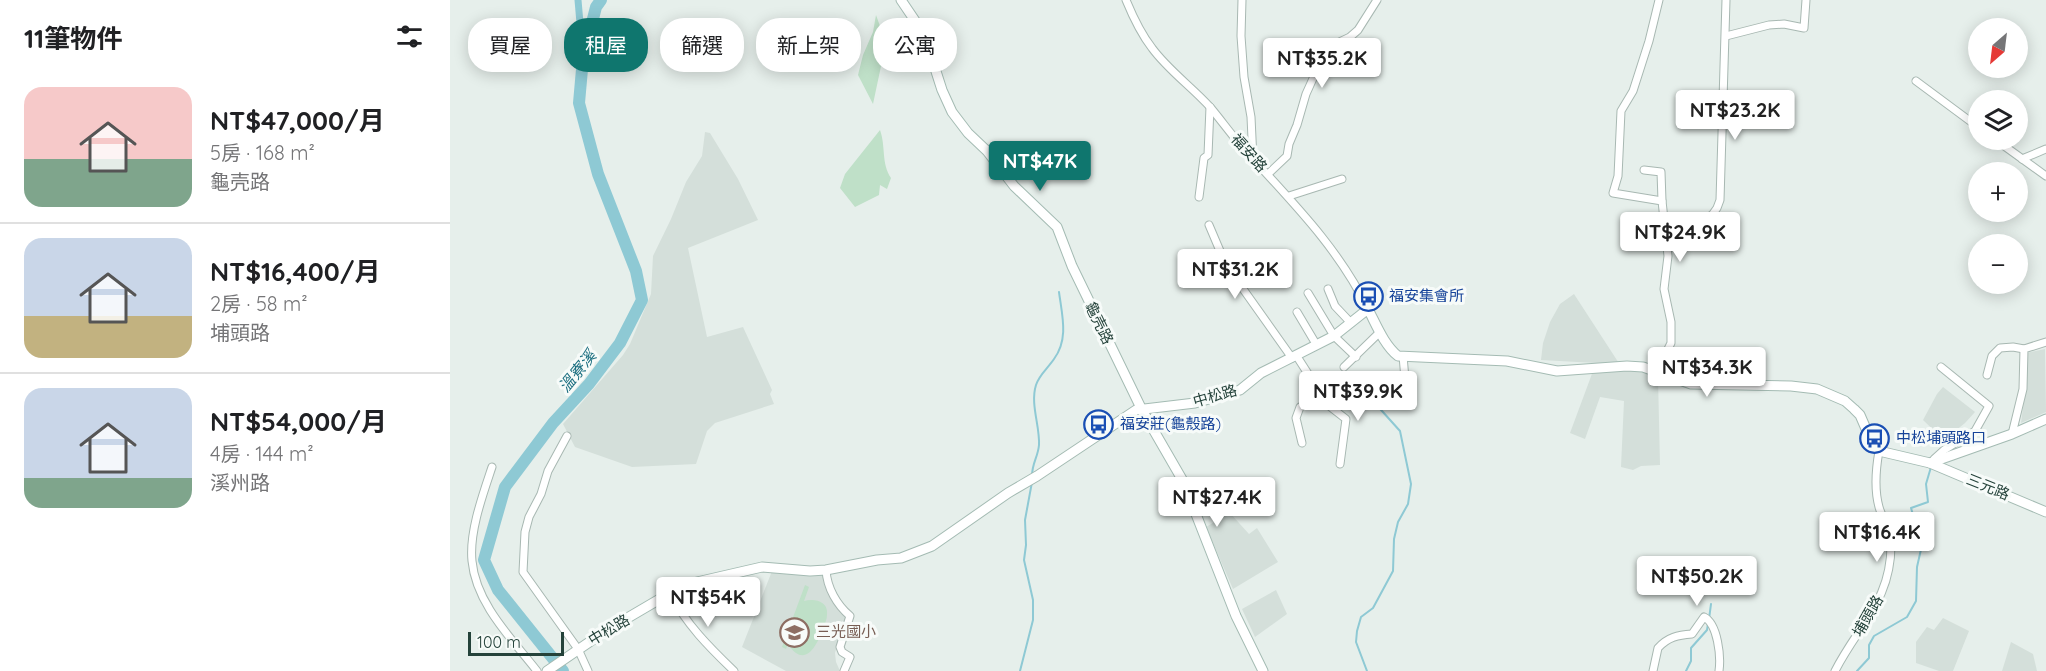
<!DOCTYPE html>
<html lang="zh-TW">
<meta charset="utf-8">
<style>
:root{--surface:#fff;--page:#f2f2f2;--text:#202124;--muted:#757577;--line:#e0e0e0;--accent:#0f766e}
body{margin:0;font-family:Quicksand,"Noto Sans TC",sans-serif;background:var(--page);color:var(--text);height:100vh;display:flex;flex-direction:column;font-size:22px;white-space:nowrap}
*{box-sizing:border-box;margin:0}
p{font-size:20px;color:var(--muted)}
.icon{flex:none;width:33px;height:33px;fill:none;stroke:currentColor;stroke-width:2;stroke-linecap:round;stroke-linejoin:round}
.map{position:relative;flex:1;overflow:hidden}
.panel{display:flex;flex-direction:column;background:var(--surface);width:450px}
.panel>*{flex:none}
.hud{position:absolute;left:18px;top:18px;width:570px;height:54px;display:flex;gap:12px}
.needle{width:39px;rotate:208deg}
.controls{position:absolute;left:1518px;top:18px;display:grid;gap:12px}
.controls a{display:grid;place-items:center;width:60px;height:60px;border-radius:50%;background:var(--surface);box-shadow:0 3px 15px #0003;font-size:30px}
.scale{position:absolute;left:18px;bottom:15px;width:96px;box-sizing:border-box;padding-left:6px;border:3px solid #24423a;border-top:0;font-size:16px;line-height:21px;white-space:nowrap;color:#24423a;-webkit-text-stroke:4px #f7fbf9;paint-order:stroke}
.price{position:absolute;translate:-50% -51px;padding:0 14px;border-radius:6px;background:#fff;color:#222;font-size:20px;line-height:39px;filter:drop-shadow(0 2px 3px #0008)}
.price::after{content:'';position:absolute;left:50%;top:36px;width:18px;height:14px;margin-left:-9px;background:inherit;clip-path:polygon(0 0,100% 0,50% 100%)}
.price.selected{background:var(--accent);color:#fff}
ul{padding:0;list-style:none}
li{display:flex;align-items:center;gap:18px;height:150px;padding:0 24px}
li+li{border-top:2px solid var(--line)}
li span{display:grid;place-items:center;flex:none;width:168px;height:120px;border-radius:18px;color:#555}
li>.icon{margin-inline-start:auto}
span .icon{width:72px;height:72px;fill:#fffc;stroke-width:1}
li b{font-size:26px}
h2{display:flex;justify-content:space-between;align-items:center;height:72px;padding:0 24px;font-size:26px}
.pill{padding:0 21px;border-radius:24px;background:var(--surface);box-shadow:0 3px 15px #0003;font-size:21px;line-height:54px}
.pill.selected{background:var(--accent);color:#fff}
main{display:flex;flex:1;min-height:0}
.map>svg:first-child{display:block}
</style>
<main>
<section class="panel">
<h2>11筆物件<svg class="icon" aria-label="filters" viewBox="0 0 24 24"><path d="M4 7h16M4 17h16"/><circle cx="9" cy="7" r="2"/><circle cx="15" cy="17" r="2"/></svg></h2>
<ul>
<li><span style="background:linear-gradient(#f6c9c9 60%,#7fa58c 0)"><svg class="icon" aria-label="home" viewBox="0 0 24 24"><path d="M3 11l9-7 9 7M6 9v11h12V9"/></svg></span><div><b>NT$47,000/月</b><p>5房 · 168 m²</p><p>龜壳路</p></div></li>
<li><span style="background:linear-gradient(#c9d6e8 65%,#c2b280 0)"><svg class="icon" aria-label="home" viewBox="0 0 24 24"><path d="M3 11l9-7 9 7M6 9v11h12V9"/></svg></span><div><b>NT$16,400/月</b><p>2房 · 58 m²</p><p>埔頭路</p></div></li>
<li><span style="background:linear-gradient(#c9d6e8 75%,#7fa58c 0)"><svg class="icon" aria-label="home" viewBox="0 0 24 24"><path d="M3 11l9-7 9 7M6 9v11h12V9"/></svg></span><div><b>NT$54,000/月</b><p>4房 · 144 m²</p><p>溪州路</p></div></li>
</ul>
</section>
<div class="map">
<svg width="1596" height="671" viewBox="0 0 1596 671">
<rect width="100%" height="100%" fill="#e6efeb"/>
<!-- built -->
<g fill="#d4dfda">
<path d="M255,132L260,133L288,179L308,220L238,248L257,337L293,327L322,390L320,394L324,404L265,423L257,431L246,464L182,467L125,447L113,424L173,355L180,344L201,294L203,256L221,219L236,182L252,156Z"/>
<path d="M1124,294L1174,371L1186,369L1208,377L1210,465L1191,466L1183,470L1171,467L1174,401L1150,397L1135,439L1120,433L1146,363L1091,360L1093,343L1100,322L1110,304Z"/>
<path d="M1595,349L1596,412L1571,423L1576,384V353Z"/>
<path d="M1493,387L1525,412L1515,423L1494,440L1473,420L1487,394Z"/>
<path d="M780,513L799,534L807,528L828,562L783,589L756,527Z"/>
<path d="M324,566L378,570V581L396,616L385,653L386,662L390,671H336L292,647Z"/>
<path d="M826,590L837,614L805,637L792,609Z"/>
<path d="M1493,618L1519,631L1503,671H1489L1466,663V642L1477,627L1484,630Z"/>
<path d="M1561,642L1583,654L1587,671H1552Z"/>
</g>
<!-- green -->
<g fill="#bfe0c8">
<path d="M426,15L434,37V52L423,104L408,75L413,55L423,32Z"/>
<path d="M430,130C436,147 431,163 441,178L437,189L430,185L429,195L405,207L390,188L395,174Z"/>
<path d="M355,585L359,587L354,601C364,598 379,601 377,615C377,620 374,625 373,629C367,645 355,670 338,644L336,649L332,647Z"/>
</g>
<g fill="none" stroke-linecap="round" stroke-linejoin="round">
<!-- stream -->
<g stroke="#8ec9d4" stroke-width="2">
<path d="M582,476C582,463 588,457 589,445C590,426 580,404 586,385C589,375 598,368 604,359C619,339 612,315 609,292"/>
<path d="M1259,619L1261,604"/>
<path d="M570,671L583,620V600L574,560L576,545L575,520L582,482"/>
<path d="M917,671L906,642L907,631L911,617L923,608L943,571L944,539L948,522L958,504L961,484L950,431L923,401"/>
<path d="M1236,671L1241,661V648L1257,630L1258,624"/>
<path d="M1407,671L1419,658V645L1424,636L1457,617L1466,601L1467,567L1472,545L1461,508L1478,502L1476,484L1481,467"/>
</g>
<!-- canal -->
<path stroke="#8ec9d4" stroke-width="7" d="M128,0L133,58"/>
<!-- river -->
<path stroke="#8ec9d4" stroke-width="12" d="M113,671L48,590L34,560L55,487L103,423L139,384L170,343L192,300L186,271L148,174L129,103L133,58L146,7L151,0"/>
<defs>
<g id="street">
<path d="M676,0C683,17 691,34 702,48C718,70 742,87 760,107C775,125 788,144 804,160C847,207 890,251 918,309"/>
<path d="M792,0L791,36L794,77L801,117L803,160"/>
<path d="M1276,36L1319,25L1334,24L1354,28L1356,0"/>
<path d="M1466,81L1528,127"/>
<path d="M1546,140L1596,176"/>
<path d="M1572,159L1596,149"/>
<path d="M1194,170L1211,172L1212,201"/>
<path d="M818,174L837,156L839,144L847,125L856,94L870,63L881,46L900,37L908,30L927,0"/>
<path d="M839,196L892,179"/>
<path d="M749,197L754,158L758,155L760,107"/>
<path d="M759,225L776,265L842,358"/>
<path d="M1216,241L1262,215L1267,208L1270,200L1276,0"/>
<path d="M878,289L885,306L901,323"/>
<path d="M858,293L884,336L906,357"/>
<path d="M847,312L866,344"/>
<path d="M846,355L878,405L896,419L890,464"/>
<path d="M953,356L957,401"/>
<path d="M894,367L930,332"/>
<path d="M1207,371L1221,343V322L1214,289L1218,256L1212,201L1163,193L1168,176L1171,111L1183,91L1199,41L1209,0"/>
<path d="M1537,375L1542,356L1550,348L1563,347L1574,349"/>
<path d="M1562,434L1573,389L1574,349L1596,342"/>
<path d="M117,436L98,471L91,494L79,517L75,532L73,572L128,649L138,671"/>
<path d="M852,443L846,418L850,407L872,395"/>
<path d="M1484,459L1494,450L1525,431L1539,406L1491,367"/>
<path d="M42,467C33,494 19,532 22,561C26,604 62,639 87,671"/>
<path d="M376,570C377,588 387,605 400,616L390,647L392,652L400,657L394,671"/>
<path d="M220,593C236,624 259,647 284,671"/>
<path d="M1203,671L1208,648C1218,637 1228,635 1242,634L1254,617C1268,624 1271,657 1269,671"/>
<path d="M1385,671C1409,624 1442,600 1441,542C1440,529 1432,518 1429,507C1424,489 1426,468 1429,451"/>
</g>
<g id="secondary">
<path d="M451,0L474,34L492,90L502,112L518,133L537,151L564,186L607,227L622,266L692,410L733,481L786,616L813,671"/>
<path d="M1480,463L1596,512"/>
<path d="M97,671L157,630L220,593L247,582L312,567L360,571L376,570L427,560L451,558L482,546L558,493L587,476L686,410L745,403L790,390L811,373L884,336L918,309C926,324 934,345 948,356L1057,361L1107,371L1177,366L1193,367L1241,384L1341,386L1367,389L1395,401L1404,409L1410,415L1423,445L1429,451L1480,463L1562,434L1596,419"/>
</g>
</defs>
<!-- street casing -->
<use href="#street" stroke="#a8b8b2" stroke-width="9"/>
<!-- secondary casing -->
<use href="#secondary" stroke="#a4bbb3" stroke-width="11"/>
<!-- street -->
<use href="#street" stroke="#fff" stroke-width="7"/>
<!-- secondary -->
<use href="#secondary" stroke="#fff" stroke-width="9"/>
</g>
<!-- icons -->
<defs>
<symbol id="bus-ring" viewBox="-11 -11 22 22"><circle r="9.5" fill="#f7fbf9" stroke="#1a4fb4" stroke-width="1.5"/><path d="M-5-6H5V4H4V6H2V4H-2V6H-4V4H-5ZM-3.5-4V0h7V-4ZM-3.5 1.2v1.5H-2V1.2ZM2 1.2v1.5H3.5V1.2Z" fill="#1a4fb4"/></symbol>
<symbol id="school-ring" viewBox="-11 -11 22 22"><circle r="9.5" fill="#f7fbf9" stroke="#8d6e63" stroke-width="1.5"/><path d="M0-5L7-2L0 1L-7-2ZM-4 1L0 2.5L4 1V4Q0 6-4 4Z" fill="#8d6e63"/></symbol>
</defs>
<g fill-rule="evenodd">
<use href="#bus-ring" x="902" y="280" width="33" height="33"/>
<use href="#bus-ring" x="632" y="408" width="33" height="33"/>
<use href="#bus-ring" x="1408" y="422" width="33" height="33"/>
<use href="#school-ring" x="328" y="616" width="33" height="33"/>
</g>
<g text-anchor="middle" stroke-width="6" stroke-linejoin="round" paint-order="stroke">
<!-- street labels -->
<g font-size="15" fill="#24423a" stroke="#f7fbf9">
<text transform="translate(799 153) rotate(48)" y="5">福安路</text>
<text transform="translate(649 323) rotate(64)" y="5">龜壳路</text>
<text transform="translate(765 396) rotate(-16)" y="5">中松路</text>
<text transform="translate(1538 487) rotate(22)" y="5">三元路</text>
<text transform="translate(1418 616) rotate(-60)" y="5">埔頭路</text>
<text transform="translate(159 630) rotate(-31)" y="5">中松路</text>
</g>
<!-- transit labels -->
<g font-size="15" fill="#164399" stroke="#f7fbf9" text-anchor="start">
<text x="939" y="301">福安集會所</text>
<text x="670" y="429">福安莊(龜殼路)</text>
<text x="1446" y="443">中松埔頭路口</text>
</g>
<!-- education labels -->
<g font-size="15" fill="#785e54" stroke="#f7fbf9" text-anchor="start">
<text x="366" y="637">三光國小</text>
</g>
<!-- water labels -->
<g font-size="16" font-style="italic" fill="#1c6f80" stroke="#f7fbf9">
<text transform="translate(127 371) rotate(-51)" y="6">溫寮溪</text>
</g>
</g>
</svg>
<div class="controls">
<a><svg class="needle" viewBox="-14 -14 28 28"><path d="M0-13l5 13h-10z" fill="#e53935"/><path d="M0 13l5-13h-10z" fill="#757577"/></svg></a>
<a><svg class="icon" aria-label="layers" viewBox="0 0 24 24"><path d="M12 4l9 5-9 5-9-5zM3 14l9 5 9-5"/></svg></a>
<a>+</a>
<a>−</a>
</div>
<div class="scale">100 m</div>
<b class="price" style="left:872px;top:89px">NT$35.2K</b>
<b class="price" style="left:1285px;top:141px">NT$23.2K</b>
<b class="price selected" style="left:590px;top:192px">NT$47K</b>
<b class="price" style="left:1230px;top:263px">NT$24.9K</b>
<b class="price" style="left:785px;top:300px">NT$31.2K</b>
<b class="price" style="left:1257px;top:398px">NT$34.3K</b>
<b class="price" style="left:908px;top:422px">NT$39.9K</b>
<b class="price" style="left:767px;top:528px">NT$27.4K</b>
<b class="price" style="left:1427px;top:563px">NT$16.4K</b>
<b class="price" style="left:1247px;top:607px">NT$50.2K</b>
<b class="price" style="left:258px;top:628px">NT$54K</b>
<div class="hud">
<a class="pill">買屋</a>
<a class="pill selected">租屋</a>
<a class="pill">篩選</a>
<a class="pill">新上架</a>
<a class="pill">公寓</a>
</div>
</div>
</main>
